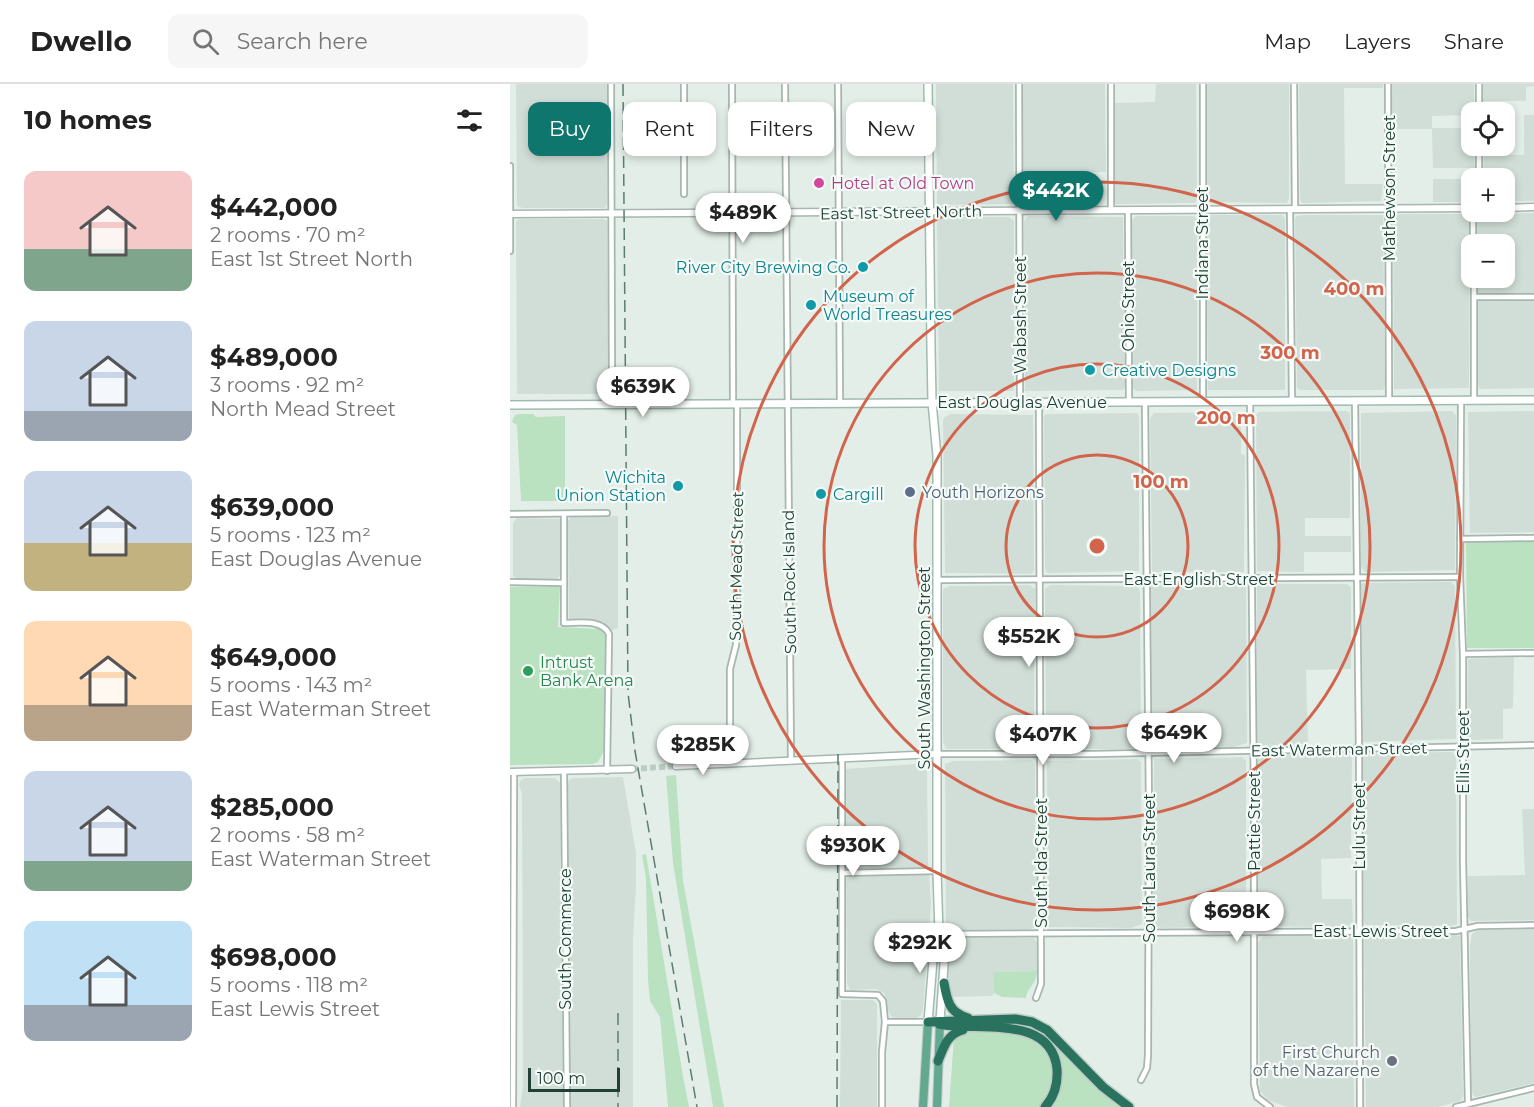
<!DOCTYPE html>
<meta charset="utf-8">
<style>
:root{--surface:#fff;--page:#f6f6f6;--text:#222;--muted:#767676;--line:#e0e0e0;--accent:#0f766e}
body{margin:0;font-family:Montserrat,sans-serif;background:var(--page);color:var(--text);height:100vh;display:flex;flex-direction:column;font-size:22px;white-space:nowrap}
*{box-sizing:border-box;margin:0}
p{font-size:20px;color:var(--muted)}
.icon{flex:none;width:33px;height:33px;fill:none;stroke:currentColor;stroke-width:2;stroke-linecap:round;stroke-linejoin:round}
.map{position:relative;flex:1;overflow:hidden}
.panel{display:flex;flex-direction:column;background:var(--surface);width:510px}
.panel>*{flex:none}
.hud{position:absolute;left:18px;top:18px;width:570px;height:54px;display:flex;gap:12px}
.buttons{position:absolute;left:951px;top:18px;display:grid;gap:12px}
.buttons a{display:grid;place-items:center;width:54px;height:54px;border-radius:12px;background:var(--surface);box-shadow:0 3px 9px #0003;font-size:30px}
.scale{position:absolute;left:18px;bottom:15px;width:92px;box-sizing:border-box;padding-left:6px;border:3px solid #204236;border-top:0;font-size:16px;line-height:21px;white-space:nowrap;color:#204236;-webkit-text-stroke:4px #f4faf7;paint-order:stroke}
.price{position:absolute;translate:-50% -51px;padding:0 14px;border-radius:21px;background:#fff;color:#222;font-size:20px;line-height:39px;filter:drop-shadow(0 2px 3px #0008)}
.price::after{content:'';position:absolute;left:50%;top:36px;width:18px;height:14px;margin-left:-9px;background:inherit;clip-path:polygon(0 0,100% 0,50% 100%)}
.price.active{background:var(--accent);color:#fff}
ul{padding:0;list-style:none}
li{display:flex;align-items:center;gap:18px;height:150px;padding:0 24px}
li span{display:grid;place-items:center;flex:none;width:168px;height:120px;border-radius:12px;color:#555}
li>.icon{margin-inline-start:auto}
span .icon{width:72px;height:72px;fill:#fffc;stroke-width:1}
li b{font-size:26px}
h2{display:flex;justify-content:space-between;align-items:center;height:72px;padding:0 24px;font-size:26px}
.tag{padding:0 21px;border-radius:12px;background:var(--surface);box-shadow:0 3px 9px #0003;font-size:21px;line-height:54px}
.tag.active{background:var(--accent);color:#fff}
header{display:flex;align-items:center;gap:36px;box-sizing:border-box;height:84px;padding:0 30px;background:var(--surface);border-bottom:2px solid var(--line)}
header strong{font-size:28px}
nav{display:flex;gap:33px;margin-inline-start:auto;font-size:21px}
.search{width:420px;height:54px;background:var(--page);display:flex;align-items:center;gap:15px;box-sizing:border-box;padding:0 21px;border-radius:12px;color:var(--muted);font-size:22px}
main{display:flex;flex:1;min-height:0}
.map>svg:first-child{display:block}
</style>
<header>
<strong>Dwello</strong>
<div class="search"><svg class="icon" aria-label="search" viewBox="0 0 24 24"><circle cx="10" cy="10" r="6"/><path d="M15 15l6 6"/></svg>Search here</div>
<nav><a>Map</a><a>Layers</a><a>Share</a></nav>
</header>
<main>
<section class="panel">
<h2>10 homes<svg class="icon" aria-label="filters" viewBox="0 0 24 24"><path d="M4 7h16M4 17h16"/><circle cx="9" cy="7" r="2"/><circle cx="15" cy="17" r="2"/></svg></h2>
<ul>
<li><span style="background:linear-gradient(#f6c9c9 65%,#7fa58c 0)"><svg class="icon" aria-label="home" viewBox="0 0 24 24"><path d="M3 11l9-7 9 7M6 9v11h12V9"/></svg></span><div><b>$442,000</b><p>2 rooms · 70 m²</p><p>East 1st Street North</p></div></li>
<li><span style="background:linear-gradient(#c9d6e8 75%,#9aa5b1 0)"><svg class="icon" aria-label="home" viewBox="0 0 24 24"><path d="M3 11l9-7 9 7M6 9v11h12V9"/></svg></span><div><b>$489,000</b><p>3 rooms · 92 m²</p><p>North Mead Street</p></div></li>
<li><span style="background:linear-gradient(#c9d6e8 60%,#c2b280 0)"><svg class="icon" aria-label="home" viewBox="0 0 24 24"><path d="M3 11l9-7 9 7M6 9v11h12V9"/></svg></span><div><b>$639,000</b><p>5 rooms · 123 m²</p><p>East Douglas Avenue</p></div></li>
<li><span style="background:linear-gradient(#ffd9b3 70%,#b9a48a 0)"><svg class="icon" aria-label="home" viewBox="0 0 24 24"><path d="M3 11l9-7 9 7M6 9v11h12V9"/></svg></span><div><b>$649,000</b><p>5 rooms · 143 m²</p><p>East Waterman Street</p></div></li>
<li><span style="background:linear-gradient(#c9d6e8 75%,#7fa58c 0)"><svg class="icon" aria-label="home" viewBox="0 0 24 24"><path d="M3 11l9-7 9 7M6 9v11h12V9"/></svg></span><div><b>$285,000</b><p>2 rooms · 58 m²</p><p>East Waterman Street</p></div></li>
<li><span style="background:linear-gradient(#bfe0f5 70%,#9aa5b1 0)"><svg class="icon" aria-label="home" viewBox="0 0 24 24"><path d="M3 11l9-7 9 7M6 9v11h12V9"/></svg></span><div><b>$698,000</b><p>5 rooms · 118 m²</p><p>East Lewis Street</p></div></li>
</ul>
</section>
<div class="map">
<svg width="1024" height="1023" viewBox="0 0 1024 1023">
<rect width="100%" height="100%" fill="#e3eee8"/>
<!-- built -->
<g fill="#d1ded7">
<path d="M6,0H97V120L95,124H12L7,122Z"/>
<path d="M426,0H503L504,120L429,121L427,119Z"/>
<path d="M512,0H595L596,88H556L557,120H517L513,116Z"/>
<path d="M646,0H686L687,115L685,119H681L606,120L604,116V19L645,18Z"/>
<path d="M696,0H779V114L777,119L697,118Z"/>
<path d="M789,0H873V4H834L835,100H873L871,117L793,119L790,117Z"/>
<path d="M882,0H964V28H962L961,31L922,32V44H961L965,84H923L922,45H881Z"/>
<path d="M973,0H1024V2L1016,3V17H973Z"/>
<path d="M1014,31H1024V117H995L994,94H973L974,71H1014Z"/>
<path d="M962,94L961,118H923V95L965,94Z"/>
<path d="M1024,129V304L970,305L967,301V194H994V160H966V133L970,130Z"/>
<path d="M888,130H956L960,133L959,304L884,305L883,133Z"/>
<path d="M699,131H772L775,135V306H698L696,135Z"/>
<path d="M793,131H873L875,302L873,306H791L787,304L785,135L787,132Z"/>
<path d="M518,132L613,133L615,304L613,306L515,307L514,137Z"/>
<path d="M626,132H684L687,135V306L626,307L623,304L622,136Z"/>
<path d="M431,133H499L504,137V307H429L427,139V136Z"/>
<path d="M11,135H93L97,137L99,310H7L6,140L7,136Z"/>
<path d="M836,327L840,329V434H795V452H841V468H794V488L747,487L746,331L749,328Z"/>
<path d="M942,327L946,331L945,486L855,488L851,483V329Z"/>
<path d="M1024,327V448L960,449L958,328Z"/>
<path d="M627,329L629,332V487L537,489L535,484L534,332L537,330Z"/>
<path d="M644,329L727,328L731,331V370L735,371L734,488H642L640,334Z"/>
<path d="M441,330L523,331L524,486L522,490L435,489L433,336L435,333Z"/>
<path d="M108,432V544L101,547L93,538L86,536L59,535L58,437L61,433Z"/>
<path d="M7,434L50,435V492L47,495H8L3,492V439Z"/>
<path d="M941,498L945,502L946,655L853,658L851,500L854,499Z"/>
<path d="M732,499L736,503L737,659L724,663L656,664L642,661L640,504L641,501Z"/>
<path d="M747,500H837L841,503V585L796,586L798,660L751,662L748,661L746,658Z"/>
<path d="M520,501L525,505L524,663L514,665H436L433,658V505L440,502Z"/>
<path d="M540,501L628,502L630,509L631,662L619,665H548L536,662L535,505Z"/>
<path d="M1004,573L1003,624L993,625V655L961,656L957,650L958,575Z"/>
<path d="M942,668L946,672L947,840L941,842L856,841L854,838L852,672L856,669Z"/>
<path d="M839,670L842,674L841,774L811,775L812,815H842L843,838L838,842L830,843L750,842L747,838L746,674L752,671Z"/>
<path d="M732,673L736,677V842L652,844L644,842L643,839L644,675Z"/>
<path d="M627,675L631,678L632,840L621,844L538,843L537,677Z"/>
<path d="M522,676L525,680L526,843L520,845L440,846L436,838L435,680L443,677Z"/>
<path d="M408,680L413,681L417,688L418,777L421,820L413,925L411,931L407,934H386L382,933L377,926L374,909L366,905L340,906L337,899L335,685Z"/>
<path d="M113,693L126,769V803L123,852V1023H59L58,700L59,696L63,694Z"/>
<path d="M15,694H45L51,700L50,805L52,823L53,1023H10L13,1002L12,710L9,700L11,696Z"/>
<path d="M1012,725H1024V836L961,837L958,833V792L1015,791Z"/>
<path d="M1024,845V999L966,1013L963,1011L961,1003L960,861L962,850L968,846Z"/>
<path d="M858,850H941L950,852L953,1012L950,1017L928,1023H856L854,855Z"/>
<path d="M767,851H833L843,853L844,1023H777L758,1016L750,1007L748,859L752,853Z"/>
<path d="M441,854H524L527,859V887L483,888L484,909L482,912L439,913L437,858Z"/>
<path d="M331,916H363L367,920V1023H330Z"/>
</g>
<!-- green -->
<g fill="#bae2c1">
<path d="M10,330H23L26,333L55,332V417H11L7,341L2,338L5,331Z"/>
<path d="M1024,457V564H957L956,458Z"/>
<path d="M50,502L48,543L90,545L95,550L94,667L88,678L82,680L0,681V503Z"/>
<path d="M166,691L173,796L214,1023H203L163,779L156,692Z"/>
<path d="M136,770L173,992L179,1023H158L150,933L140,917L138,896L136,794L132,771Z"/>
<path d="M527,887C526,903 517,902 516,914L492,913L484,909L483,888Z"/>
<path d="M501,938L514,939L530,944L600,1014L612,1023H539L550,984L524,947L501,940Z"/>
<path d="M454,947C471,947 489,945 506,948C533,951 551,982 542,1008C540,1013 534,1019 531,1023H439L444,953Z"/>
</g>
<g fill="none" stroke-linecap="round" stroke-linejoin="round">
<!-- tertiary-tunnel -->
<path stroke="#bcccc4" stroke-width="6" stroke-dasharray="6 3" stroke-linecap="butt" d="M122,685L166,682"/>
<defs>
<g id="minor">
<path d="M101,0L102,292"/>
<path d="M174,0V110"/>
<path d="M222,0L223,320"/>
<path d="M275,0L281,677"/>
<path d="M328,0L330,319"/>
<path d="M509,0L510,319"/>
<path d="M601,0V126"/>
<path d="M693,0V318"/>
<path d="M784,0L785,125"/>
<path d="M878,0L879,316"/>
<path d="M969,0V28"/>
<path d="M969,62V94"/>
<path d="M0,82V167"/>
<path d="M780,125L782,317"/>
<path d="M618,126L619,318"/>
<path d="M963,128V160"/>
<path d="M964,194V316"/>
<path d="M964,213H1024"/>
<path d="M951,316L950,493L953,570V777L958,1020"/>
<path d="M740,317L744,722V1000L747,1013L760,1023"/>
<path d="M845,317L849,665L850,1023"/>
<path d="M0,430L97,429"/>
<path d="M54,430V539C70,539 92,535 99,550L97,687"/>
<path d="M950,455L1024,454"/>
<path d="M428,496L950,493"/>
<path d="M0,498L54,499"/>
<path d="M953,570L1024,569"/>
<path d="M427,670H585L1024,661"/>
<path d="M332,676V910L368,911L373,917L375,938L372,968V1023"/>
<path d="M220,679V585L226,561L227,541V320"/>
<path d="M54,687L57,1023"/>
<path d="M332,789L427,787"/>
<path d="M429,850L946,847L968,842L1024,841"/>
<path d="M526,914L531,900L529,319"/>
<path d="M375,938H418"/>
<path d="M631,996L637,984L638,971L639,723L635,318"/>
<path d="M3,1023L4,688"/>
<path d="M946,1023L1024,1004"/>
</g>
<g id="tertiary">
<path d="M994,124L1024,123"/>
<path d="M0,130L962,124"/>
<path d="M166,682L426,670"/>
<path d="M0,688L122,685"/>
</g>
<g id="secondary">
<path d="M418,0L421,264L422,318L427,372V787L429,850L433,863L434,881L430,937"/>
<path d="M0,321L1024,316"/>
<path d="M418,938L424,864L429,850"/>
</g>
<g id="primary">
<path d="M413,1023L418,938"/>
<path d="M427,1023L430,937"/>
</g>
<g id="motorway">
<path d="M434,899C437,916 439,929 458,934"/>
<path d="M418,938L505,935L522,938L537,946L593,1003L619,1023"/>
<path d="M429,940C466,948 541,929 547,985C548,999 545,1012 535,1023"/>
<path d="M428,977C434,963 437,950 453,946"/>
</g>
</defs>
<!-- minor casing -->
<use href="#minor" stroke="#a5b7af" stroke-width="8"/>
<!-- tertiary casing -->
<use href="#tertiary" stroke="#a5b7af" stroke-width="9"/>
<!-- secondary casing -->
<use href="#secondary" stroke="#a0bbb0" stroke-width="10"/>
<!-- primary casing -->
<use href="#primary" stroke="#c1cac7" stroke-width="10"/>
<!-- motorway casing -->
<use href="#motorway" stroke="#c1cac7" stroke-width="12"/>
<!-- minor -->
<use href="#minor" stroke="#fff" stroke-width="4.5"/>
<!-- tertiary -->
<use href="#tertiary" stroke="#fff" stroke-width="6"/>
<!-- secondary -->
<use href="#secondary" stroke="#fff" stroke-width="7"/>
<!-- primary -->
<use href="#primary" stroke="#63a891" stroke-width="8"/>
<!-- motorway -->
<use href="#motorway" stroke="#29725d" stroke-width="9"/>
<!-- rail -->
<g stroke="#5b7d71" stroke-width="1.5" stroke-dasharray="12 6" stroke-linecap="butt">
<path d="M113,0L118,609L125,667L187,1023"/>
<path d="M108,929V1023"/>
<path d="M327,1023L328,670"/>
</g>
</g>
<!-- distance rings -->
<g fill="none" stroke="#d2644b" stroke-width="3">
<circle cx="587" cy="462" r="91"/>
<circle cx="587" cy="462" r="182"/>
<circle cx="587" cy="462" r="273"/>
<circle cx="587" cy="462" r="364"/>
</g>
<!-- markers -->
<circle fill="#d1479c" stroke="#f4faf7" stroke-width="2" cx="309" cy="99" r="6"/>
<g fill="#0f9aa8" stroke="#f4faf7" stroke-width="2">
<circle cx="353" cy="183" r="6"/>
<circle cx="301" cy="221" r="6"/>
<circle cx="580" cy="286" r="6"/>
<circle cx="168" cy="402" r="6"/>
<circle cx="311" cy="410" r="6"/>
</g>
<circle fill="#5c6f8a" stroke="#f4faf7" stroke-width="2" cx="400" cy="408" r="6"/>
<circle fill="#2e9e5b" stroke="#f4faf7" stroke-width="2" cx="18" cy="587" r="6"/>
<circle fill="#6b7280" stroke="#f4faf7" stroke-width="2" cx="882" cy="977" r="6"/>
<g text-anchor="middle" stroke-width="4.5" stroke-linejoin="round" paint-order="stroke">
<!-- hotel labels -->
<g font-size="16" fill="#b23c85" stroke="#f4faf7" text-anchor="start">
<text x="321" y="105">Hotel at Old Town</text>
</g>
<!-- street labels -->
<g font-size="16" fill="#204236" stroke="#f4faf7">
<text transform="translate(879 104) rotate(-90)" y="6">Mathewson Street</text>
<text transform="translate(391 128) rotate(-1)" y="6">East 1st Street North</text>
<text transform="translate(692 159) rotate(-90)" y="6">Indiana Street</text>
<text transform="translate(618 222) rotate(-90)" y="6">Ohio Street</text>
<text transform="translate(510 231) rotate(-90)" y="6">Wabash Street</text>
<text x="512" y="324">East Douglas Avenue</text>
<text transform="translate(226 482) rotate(-89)" y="6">South Mead Street</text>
<text x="689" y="501">East English Street</text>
<text transform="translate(279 498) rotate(-91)" y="6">South Rock Island</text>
<text transform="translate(414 584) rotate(-90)" y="6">South Washington Street</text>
<text transform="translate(829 665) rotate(-1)" y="6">East Waterman Street</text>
<text transform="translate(953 668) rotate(-90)" y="6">Ellis Street</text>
<text transform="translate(744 737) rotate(-90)" y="6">Pattie Street</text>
<text transform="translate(849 742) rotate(-90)" y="6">Lulu Street</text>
<text transform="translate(531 779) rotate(-90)" y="6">South Ida Street</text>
<text transform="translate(639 784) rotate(-90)" y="6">South Laura Street</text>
<text x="871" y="853">East Lewis Street</text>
<text transform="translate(55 855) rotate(-90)" y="6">South Commerce</text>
</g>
<!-- culture labels -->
<g font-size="16" fill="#0d838f" stroke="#f4faf7" text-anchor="start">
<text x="341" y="189" text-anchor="end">River City Brewing Co.</text>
<text x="313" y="218">Museum of<tspan x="313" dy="18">World Treasures</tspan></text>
<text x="592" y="292">Creative Designs</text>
<text x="156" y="399" text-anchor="end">Wichita<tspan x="156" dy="18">Union Station</tspan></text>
<text x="323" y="416">Cargill</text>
</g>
<!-- service labels -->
<g font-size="16" fill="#4e5e75" stroke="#f4faf7" text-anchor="start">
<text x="412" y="414">Youth Horizons</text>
</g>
<!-- leisure labels -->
<g font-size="16" fill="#27864d" stroke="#f4faf7" text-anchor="start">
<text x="30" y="584">Intrust<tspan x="30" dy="18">Bank Arena</tspan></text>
</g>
<!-- worship labels -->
<g font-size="16" fill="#5b616d" stroke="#f4faf7" text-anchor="end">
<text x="870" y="974">First Church<tspan x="870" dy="18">of the Nazarene</tspan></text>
</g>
</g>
<circle cx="587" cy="462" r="9" fill="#d2644b" stroke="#f4faf7" stroke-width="3"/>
<g font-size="18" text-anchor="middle" font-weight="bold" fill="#d2644b" stroke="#f4faf7" stroke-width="4.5" stroke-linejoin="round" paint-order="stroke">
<text x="844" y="211">400 m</text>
<text x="780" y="275">300 m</text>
<text x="716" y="340">200 m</text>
<text x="651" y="404">100 m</text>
</g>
</svg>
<div class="buttons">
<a><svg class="icon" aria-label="locate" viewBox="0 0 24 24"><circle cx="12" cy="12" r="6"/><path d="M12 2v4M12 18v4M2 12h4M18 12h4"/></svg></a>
<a>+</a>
<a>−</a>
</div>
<div class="scale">100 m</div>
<b class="price active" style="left:546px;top:138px">$442K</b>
<b class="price" style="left:233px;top:160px">$489K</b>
<b class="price" style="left:133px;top:334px">$639K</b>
<b class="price" style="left:519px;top:584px">$552K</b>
<b class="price" style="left:664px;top:680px">$649K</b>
<b class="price" style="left:533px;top:682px">$407K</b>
<b class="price" style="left:193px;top:692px">$285K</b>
<b class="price" style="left:343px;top:793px">$930K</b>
<b class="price" style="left:727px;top:859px">$698K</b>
<b class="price" style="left:410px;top:890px">$292K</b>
<div class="hud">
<a class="tag active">Buy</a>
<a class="tag">Rent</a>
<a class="tag">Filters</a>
<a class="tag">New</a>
</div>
</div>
</main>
